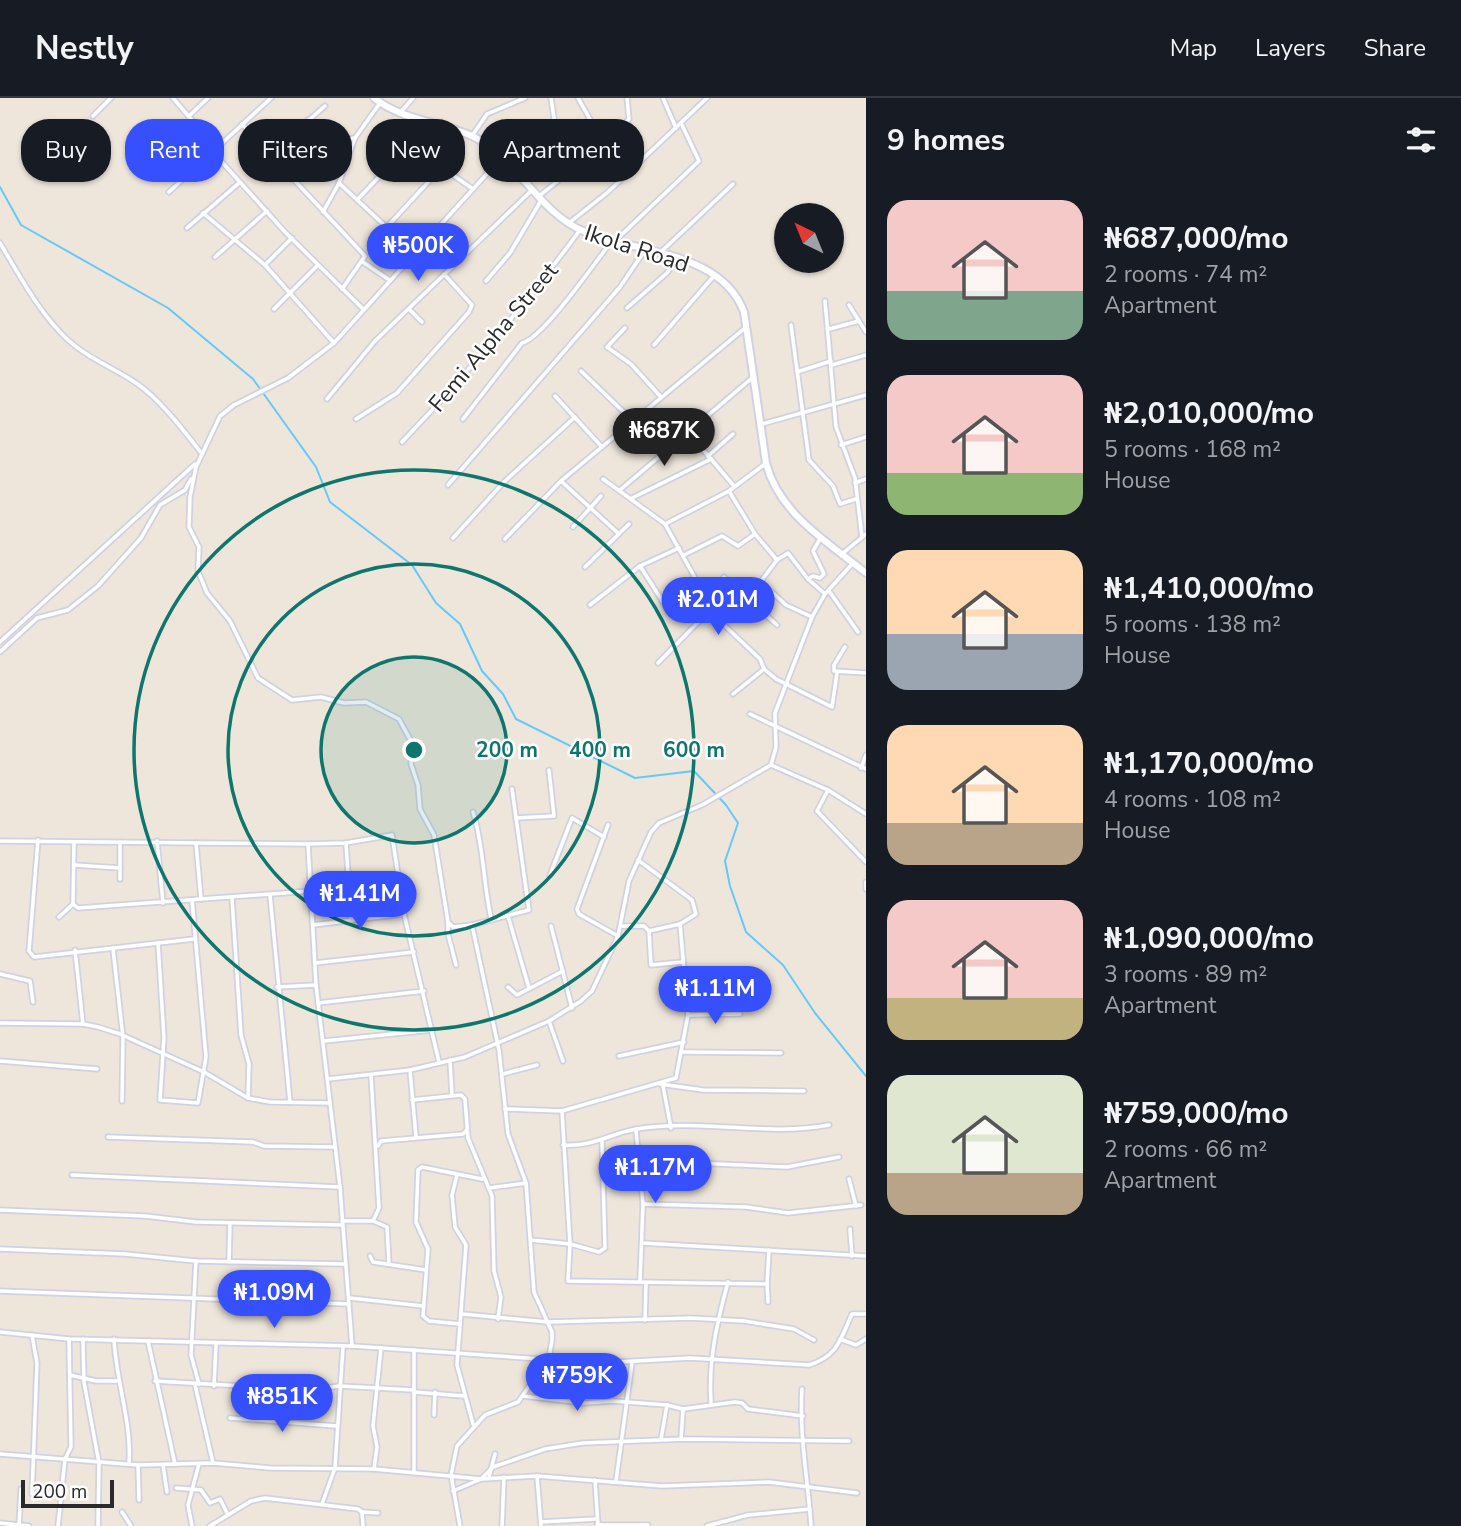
<!DOCTYPE html>
<meta charset="utf-8">
<style>
:root{--surface:#171b24;--page:#242831;--text:#f1f3f6;--muted:#9ea1a6;--line:#363941;--accent:#3650ff}
body{margin:0;font-family:"Nunito Sans",sans-serif;background:var(--page);color:var(--text);height:100vh;display:flex;flex-direction:column;font-size:26px;white-space:nowrap}
*{box-sizing:border-box;margin:0}
p{font-size:23px;color:var(--muted)}
.icon{flex:none;width:38px;height:38px;fill:none;stroke:currentColor;stroke-width:2;stroke-linecap:round;stroke-linejoin:round}
.map{position:relative;flex:1;overflow:hidden}
.panel{display:flex;flex-direction:column;background:var(--surface);width:595px}
.panel>*{flex:none}
.top-card{position:absolute;left:21px;top:21px;width:665px;height:63px;display:flex;gap:14px}
.needle{width:46px;rotate:317deg}
.fabs{position:absolute;left:774px;top:105px;display:grid;gap:14px}
.fabs a{display:grid;place-items:center;width:70px;height:70px;border-radius:50%;background:var(--surface);box-shadow:0 2px 5px #0004;font-size:35px}
.scale{position:absolute;left:21px;bottom:18px;width:93px;box-sizing:border-box;padding-left:7px;border:4px solid #2a2a2a;border-top:0;font-size:19px;line-height:24px;white-space:nowrap;color:#2a2a2a;-webkit-text-stroke:5px #fff;paint-order:stroke}
.price{position:absolute;translate:-50% -60px;padding:0 16px;border-radius:24px;background:var(--accent);color:#fff;font-size:23px;line-height:46px;filter:drop-shadow(0 2px 4px #0008)}
.price::after{content:'';position:absolute;left:50%;top:42px;width:21px;height:16px;margin-left:-10px;background:inherit;clip-path:polygon(0 0,100% 0,50% 100%)}
.price.current{background:#222;color:#fff}
ul{padding:0;list-style:none}
li{display:flex;align-items:center;gap:21px;height:175px;padding:0 21px}
li span{display:grid;place-items:center;flex:none;width:196px;height:140px;border-radius:21px;color:#555}
li>.icon{margin-inline-start:auto}
span .icon{width:84px;height:84px;fill:#fffc;stroke-width:1}
li b{font-size:30px}
h2{display:flex;justify-content:space-between;align-items:center;height:84px;padding:0 21px;font-size:30px}
.chip{padding:0 24px;border-radius:28px;background:var(--surface);box-shadow:0 2px 5px #0004;font-size:24px;line-height:63px}
.chip.current{background:var(--accent);color:#fff}
header{display:flex;align-items:center;gap:42px;box-sizing:border-box;height:98px;padding:0 35px;background:var(--surface);border-bottom:2px solid var(--line)}
header strong{font-size:33px}
nav{display:flex;gap:38px;margin-inline-start:auto;font-size:24px}
main{display:flex;flex:1;min-height:0}
.map>svg:first-child{display:block}
</style>
<header>
<strong>Nestly</strong>
<nav><a>Map</a><a>Layers</a><a>Share</a></nav>
</header>
<main>
<div class="map">
<svg width="866" height="1428" viewBox="0 0 866 1428">
<rect width="100%" height="100%" fill="#eee6db"/>
<g fill="none" stroke-linecap="round" stroke-linejoin="round">
<!-- stream -->
<path stroke="#64c9fa" stroke-width="2" d="M0,89L21,127L168,210L253,281L316,369L330,404L412,467L436,505L460,526L482,573L503,596L516,621L635,680L694,673L726,707L738,725L725,763L730,788L746,834L783,867L815,915L866,978"/>
<defs>
<g id="street">
<path d="M173,0L215,49"/>
<path d="M551,0L557,40"/>
<path d="M578,0L604,46"/>
<path d="M663,0L676,30"/>
<path d="M400,15L413,0"/>
<path d="M93,18L111,0"/>
<path d="M189,18L208,0"/>
<path d="M308,22L330,44"/>
<path d="M242,26L365,158L342,191"/>
<path d="M542,31L555,27"/>
<path d="M472,38L487,16L525,0"/>
<path d="M611,41L634,69"/>
<path d="M545,52L570,73"/>
<path d="M164,53L187,77"/>
<path d="M212,53L285,134L363,211"/>
<path d="M269,57L325,8"/>
<path d="M386,57L395,63"/>
<path d="M447,73L473,91"/>
<path d="M291,80L330,44L355,40"/>
<path d="M339,85L398,140"/>
<path d="M169,94L271,0"/>
<path d="M539,98L611,41L629,21L627,0"/>
<path d="M358,101L413,43L424,23"/>
<path d="M323,114L339,85L355,40L380,5"/>
<path d="M203,115L265,167L334,245"/>
<path d="M569,125L608,94L707,0"/>
<path d="M187,130L239,85"/>
<path d="M386,130L432,80L399,60"/>
<path d="M615,143L699,63L682,27"/>
<path d="M0,145C20,178 39,215 68,242C90,262 113,269 136,285C159,300 185,334 202,356"/>
<path d="M662,153L733,86"/>
<path d="M215,159L267,113"/>
<path d="M363,164L388,181"/>
<path d="M265,167L292,140"/>
<path d="M486,183L510,155L542,101"/>
<path d="M825,203L836,329L855,380L862,439"/>
<path d="M849,207L866,234"/>
<path d="M627,210L667,175L677,160"/>
<path d="M274,211L318,167"/>
<path d="M409,211L422,224"/>
<path d="M791,227L809,362L833,388L840,406L856,401"/>
<path d="M625,230L607,249L631,266L660,298"/>
<path d="M829,231L859,223"/>
<path d="M654,247L713,179"/>
<path d="M832,267L866,257"/>
<path d="M581,273L632,322"/>
<path d="M797,274L831,263"/>
<path d="M555,298L602,349"/>
<path d="M327,301L375,243L531,93"/>
<path d="M356,321L397,295L469,214L472,207L444,176"/>
<path d="M463,321L522,245C542,240 589,173 605,152L609,143"/>
<path d="M762,326L866,297"/>
<path d="M688,334L734,388"/>
<path d="M402,344C466,277 525,207 580,132"/>
<path d="M841,347L866,339"/>
<path d="M708,358L733,336"/>
<path d="M603,381L665,426L699,487L702,506L760,561L764,571L776,581L832,609L837,575"/>
<path d="M561,383L619,436"/>
<path d="M855,385L866,381"/>
<path d="M448,387L620,189L645,152"/>
<path d="M620,392L752,280"/>
<path d="M729,393L755,436L777,462"/>
<path d="M632,400L711,361"/>
<path d="M665,426L729,393L765,366"/>
<path d="M573,429L601,398"/>
<path d="M453,440L504,384L575,319"/>
<path d="M505,441L561,383L745,230"/>
<path d="M842,456L866,436"/>
<path d="M684,457L722,438L738,448L755,436"/>
<path d="M640,468L665,507"/>
<path d="M585,469L629,426"/>
<path d="M724,479L777,527"/>
<path d="M808,481L813,478L820,480L824,476L813,453L820,441"/>
<path d="M761,484L786,507L812,519"/>
<path d="M829,493L858,534"/>
<path d="M749,499L777,462L788,455L808,481L825,496"/>
<path d="M590,507L640,468L679,450"/>
<path d="M0,544L195,366"/>
<path d="M845,549L834,567V573L866,575"/>
<path d="M0,554L37,520L68,512L98,488L141,440L160,407L185,392L191,381"/>
<path d="M658,565L709,513"/>
<path d="M733,596L764,571"/>
<path d="M750,616L866,671"/>
<path d="M771,667L828,692L866,716"/>
<path d="M861,670L866,657"/>
<path d="M828,692L817,713L866,764"/>
<path d="M473,714C484,748 483,785 491,820"/>
<path d="M516,720L554,718L549,672"/>
<path d="M608,727L577,811L579,816L618,838"/>
<path d="M38,742L29,853L34,859L194,841"/>
<path d="M0,743L308,746L346,745L392,737L404,816L439,964"/>
<path d="M157,743L163,805"/>
<path d="M74,744L73,806L78,810L311,793"/>
<path d="M120,744V781"/>
<path d="M196,745L201,801"/>
<path d="M346,745L351,822"/>
<path d="M308,746L316,887L340,1089L352,1248"/>
<path d="M74,767L120,770"/>
<path d="M550,777L572,720L604,739"/>
<path d="M349,782L398,779"/>
<path d="M866,784V791"/>
<path d="M270,797L290,1004"/>
<path d="M232,800L241,937L249,966L248,1000"/>
<path d="M508,818L529,890"/>
<path d="M59,819L73,806"/>
<path d="M448,824V836L456,867"/>
<path d="M313,827L404,816"/>
<path d="M472,827L529,812L512,691"/>
<path d="M551,828L572,910"/>
<path d="M622,828H644L649,833L680,826"/>
<path d="M649,833L651,867L683,864"/>
<path d="M158,845L164,940L160,1002L198,1005L206,959L192,802"/>
<path d="M113,851L123,939L122,1003"/>
<path d="M75,852L83,926"/>
<path d="M315,865L414,854"/>
<path d="M0,876L30,883L33,904"/>
<path d="M684,883L741,874"/>
<path d="M277,889L316,887"/>
<path d="M508,889L517,897L563,873"/>
<path d="M318,905L424,893"/>
<path d="M688,917L740,916"/>
<path d="M549,923L563,963"/>
<path d="M0,925L83,926L98,929L120,936L204,974L248,1000L270,1004L330,1005"/>
<path d="M324,943L432,932"/>
<path d="M681,954L781,955"/>
<path d="M619,958L684,944"/>
<path d="M450,962L452,997"/>
<path d="M0,963L97,971"/>
<path d="M410,972L416,1039"/>
<path d="M503,976L537,967"/>
<path d="M371,977L379,1110L373,1123"/>
<path d="M328,981L410,972L465,959L549,923L581,903L592,893L618,838L629,783L651,734L659,725L702,707L771,667L776,649L775,615L812,519L825,496L853,465"/>
<path d="M660,986L703,992L804,993"/>
<path d="M663,988L671,1030"/>
<path d="M412,1002L461,997L465,1001L468,1040L492,1098L494,1173L501,1199L498,1221"/>
<path d="M505,1011L562,1013L676,980L688,917L680,826L696,816L692,802L638,762"/>
<path d="M562,1013L570,1146L568,1183L767,1186L769,1152"/>
<path d="M636,1032L643,1106L640,1183"/>
<path d="M108,1039L253,1044L264,1048L335,1049"/>
<path d="M563,1047C593,1049 609,1036 636,1031C700,1020 766,1039 829,1027"/>
<path d="M378,1048L381,1043L463,1036L467,1032"/>
<path d="M641,1070L694,1065L787,1069L839,1059"/>
<path d="M72,1077L339,1089"/>
<path d="M457,1077L452,1097L455,1129L466,1147L457,1267L473,1326"/>
<path d="M849,1081L856,1108"/>
<path d="M489,1090L526,1085"/>
<path d="M643,1106L746,1109L788,1115L861,1107"/>
<path d="M0,1112L145,1118L196,1124L342,1127"/>
<path d="M342,1123H373L387,1129L389,1166"/>
<path d="M850,1131L852,1158"/>
<path d="M531,1142L570,1146L599,1154L605,1150L602,1044"/>
<path d="M642,1145L866,1158"/>
<path d="M0,1151L125,1156L196,1163L344,1166"/>
<path d="M370,1158L373,1164L426,1172"/>
<path d="M196,1163L191,1257L199,1286"/>
<path d="M229,1164L230,1125"/>
<path d="M767,1186L768,1204"/>
<path d="M0,1193L349,1206"/>
<path d="M350,1200L423,1208"/>
<path d="M462,1216L548,1224L691,1220L744,1223L794,1231L814,1242"/>
<path d="M645,1222L646,1185"/>
<path d="M460,1226L429,1223L423,1218L428,1151L416,1124L418,1072L422,1069L482,1081"/>
<path d="M0,1234L69,1241L352,1248L600,1265L690,1260L809,1267C838,1258 840,1242 852,1216H866"/>
<path d="M83,1241L84,1284L99,1365L98,1428"/>
<path d="M114,1241C116,1284 132,1324 129,1366"/>
<path d="M840,1241L856,1247L866,1241"/>
<path d="M148,1243L175,1366"/>
<path d="M414,1252V1375"/>
<path d="M572,1264L576,1292L584,1305L613,1303L667,1307L661,1341"/>
<path d="M70,1277L96,1283H118"/>
<path d="M155,1283L312,1292L339,1288L414,1292"/>
<path d="M195,1287L213,1365"/>
<path d="M214,1288L216,1246"/>
<path d="M802,1291C799,1337 808,1382 811,1428"/>
<path d="M414,1294L464,1298"/>
<path d="M523,1298L583,1305"/>
<path d="M711,1305C708,1263 717,1224 728,1184"/>
<path d="M667,1307L683,1311L735,1304L742,1305L748,1311L803,1318"/>
<path d="M434,1317L435,1294"/>
<path d="M230,1320L336,1328"/>
<path d="M681,1341L683,1312"/>
<path d="M0,1356L138,1367L213,1365L270,1370L374,1371L481,1381L537,1378L662,1388L769,1384L857,1395"/>
<path d="M138,1367L139,1402"/>
<path d="M163,1367L167,1394"/>
<path d="M374,1371L377,1349L373,1328L381,1250"/>
<path d="M537,1378L541,1428"/>
<path d="M489,1379L495,1356"/>
<path d="M595,1382L598,1428"/>
<path d="M616,1383L632,1265"/>
<path d="M176,1390L201,1392L210,1405L220,1401L228,1417"/>
<path d="M453,1393L481,1381L493,1369L545,1351L583,1345L685,1341L849,1343"/>
<path d="M32,1396L37,1265L32,1237"/>
<path d="M322,1406L335,1370L343,1249"/>
<path d="M122,1414L131,1428"/>
<path d="M362,1414L378,1415"/>
<path d="M541,1424L596,1421"/>
<path d="M0,1425L19,1427L21,1391"/>
<path d="M19,1427L29,1428"/>
<path d="M597,1427H648"/>
<path d="M58,1428L65,1361L71,1349L69,1241"/>
<path d="M192,1428L188,1407L199,1366"/>
<path d="M210,1428L251,1403L265,1400L358,1411L362,1414L363,1428"/>
<path d="M460,1428L451,1377L457,1348L485,1317L518,1304L549,1260L552,1242V1234L534,1194L526,1085L508,1036L499,952L472,827L453,829L448,824L434,737L420,711L418,687L411,666L412,645L399,621L366,604L344,605L321,599L292,602L258,580L230,523L207,495L198,473L199,449L189,429L190,399L196,369L220,318L234,307L288,280L334,245L502,59"/>
<path d="M502,1428L504,1379"/>
<path d="M707,1428L748,1417L810,1411"/>
</g>
<path id="secondary" d="M374,0C403,23 442,24 474,39C517,60 538,114 583,133C634,155 721,152 744,214L766,365C779,416 828,444 866,475"/>
</defs>
<!-- street casing -->
<use href="#street" stroke="#d0d2e4" stroke-width="7"/>
<!-- secondary casing -->
<use href="#secondary" stroke="#d0d2e4" stroke-width="10"/>
<!-- street -->
<use href="#street" stroke="#fff" stroke-width="3.5"/>
<!-- secondary -->
<use href="#secondary" stroke="#fff" stroke-width="6"/>
</g>
<!-- distance rings -->
<circle cx="414" cy="652" r="93" fill="#0f766e" fill-opacity=".12"/>
<g fill="none" stroke="#0f766e" stroke-width="3.5">
<circle cx="414" cy="652" r="93"/>
<circle cx="414" cy="652" r="186"/>
<circle cx="414" cy="652" r="280"/>
</g>
<g text-anchor="middle" stroke-width="5" stroke-linejoin="round" paint-order="stroke">
<!-- street labels -->
<g font-size="23" fill="#2a2a2a" stroke="#fff">
<text transform="translate(637 150) rotate(18)" y="8">Ikola Road</text>
<text transform="translate(493 239) rotate(-50)" y="8">Femi Alpha Street</text>
</g>
</g>
<circle cx="414" cy="652" r="10" fill="#0f766e" stroke="#fff" stroke-width="3.5"/>
<g font-size="21" text-anchor="middle" font-weight="bold" fill="#0f766e" stroke="#fff" stroke-width="5" stroke-linejoin="round" paint-order="stroke">
<text x="507" y="659">200 m</text>
<text x="600" y="659">400 m</text>
<text x="694" y="659">600 m</text>
</g>
</svg>
<div class="fabs">
<a><svg class="needle" viewBox="-14 -14 28 28"><path d="M0-13l5 13h-10z" fill="#e53935"/><path d="M0 13l5-13h-10z" fill="#9ea1a6"/></svg></a>
</div>
<div class="scale">200 m</div>
<b class="price" style="left:418px;top:185px">₦500K</b>
<b class="price current" style="left:664px;top:370px">₦687K</b>
<b class="price" style="left:718px;top:539px">₦2.01M</b>
<b class="price" style="left:360px;top:833px">₦1.41M</b>
<b class="price" style="left:715px;top:928px">₦1.11M</b>
<b class="price" style="left:655px;top:1107px">₦1.17M</b>
<b class="price" style="left:274px;top:1232px">₦1.09M</b>
<b class="price" style="left:577px;top:1315px">₦759K</b>
<b class="price" style="left:282px;top:1336px">₦851K</b>
<div class="top-card">
<a class="chip">Buy</a>
<a class="chip current">Rent</a>
<a class="chip">Filters</a>
<a class="chip">New</a>
<a class="chip">Apartment</a>
</div>
</div>
<section class="panel">
<h2>9 homes<svg class="icon" aria-label="filters" viewBox="0 0 24 24"><path d="M4 7h16M4 17h16"/><circle cx="9" cy="7" r="2"/><circle cx="15" cy="17" r="2"/></svg></h2>
<ul>
<li><span style="background:linear-gradient(#f6c9c9 65%,#7fa58c 0)"><svg class="icon" aria-label="home" viewBox="0 0 24 24"><path d="M3 11l9-7 9 7M6 9v11h12V9"/></svg></span><div><b>₦687,000/mo</b><p>2 rooms · 74 m²</p><p>Apartment</p></div></li>
<li><span style="background:linear-gradient(#f6c9c9 70%,#8fb573 0)"><svg class="icon" aria-label="home" viewBox="0 0 24 24"><path d="M3 11l9-7 9 7M6 9v11h12V9"/></svg></span><div><b>₦2,010,000/mo</b><p>5 rooms · 168 m²</p><p>House</p></div></li>
<li><span style="background:linear-gradient(#ffd9b3 60%,#9aa5b1 0)"><svg class="icon" aria-label="home" viewBox="0 0 24 24"><path d="M3 11l9-7 9 7M6 9v11h12V9"/></svg></span><div><b>₦1,410,000/mo</b><p>5 rooms · 138 m²</p><p>House</p></div></li>
<li><span style="background:linear-gradient(#ffd9b3 70%,#b9a48a 0)"><svg class="icon" aria-label="home" viewBox="0 0 24 24"><path d="M3 11l9-7 9 7M6 9v11h12V9"/></svg></span><div><b>₦1,170,000/mo</b><p>4 rooms · 108 m²</p><p>House</p></div></li>
<li><span style="background:linear-gradient(#f6c9c9 70%,#c2b280 0)"><svg class="icon" aria-label="home" viewBox="0 0 24 24"><path d="M3 11l9-7 9 7M6 9v11h12V9"/></svg></span><div><b>₦1,090,000/mo</b><p>3 rooms · 89 m²</p><p>Apartment</p></div></li>
<li><span style="background:linear-gradient(#dfe7d0 70%,#b9a48a 0)"><svg class="icon" aria-label="home" viewBox="0 0 24 24"><path d="M3 11l9-7 9 7M6 9v11h12V9"/></svg></span><div><b>₦759,000/mo</b><p>2 rooms · 66 m²</p><p>Apartment</p></div></li>
</ul>
</section>
</main>
